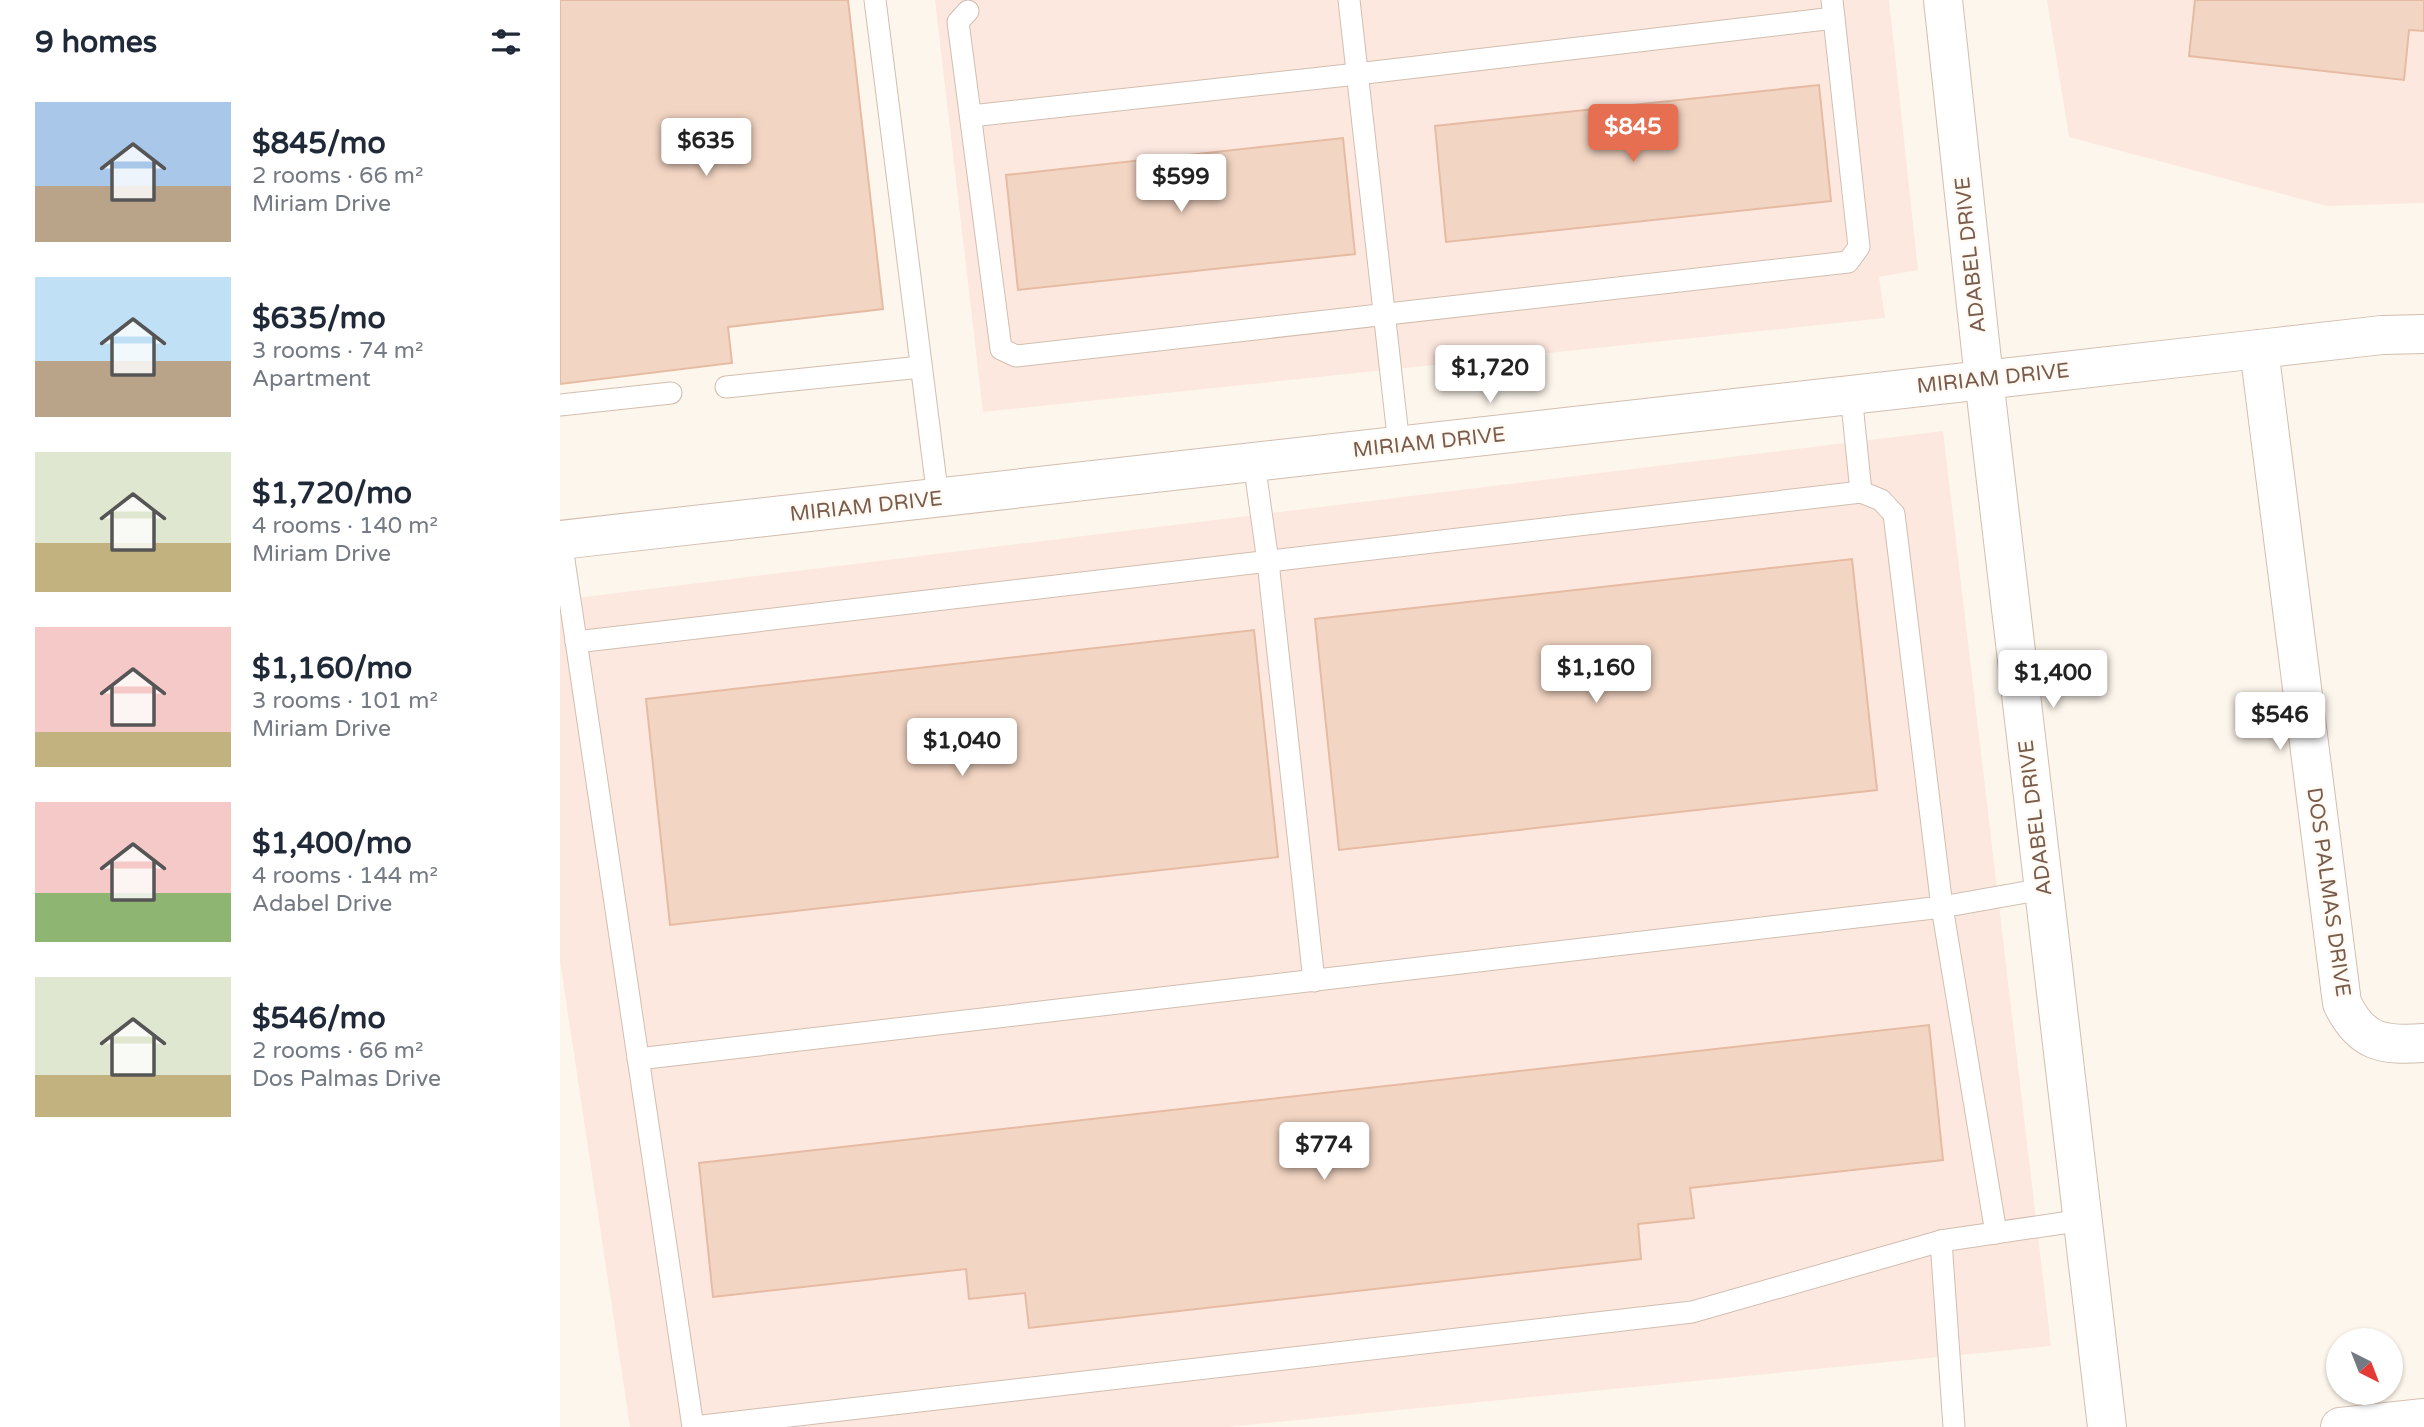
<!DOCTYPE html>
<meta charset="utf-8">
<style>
:root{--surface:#fff;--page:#f2f2f3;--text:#1f2937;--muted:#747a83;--accent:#e76f51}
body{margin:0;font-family:"Varela Round",sans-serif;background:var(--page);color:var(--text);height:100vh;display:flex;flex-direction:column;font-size:26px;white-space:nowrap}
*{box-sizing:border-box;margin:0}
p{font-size:23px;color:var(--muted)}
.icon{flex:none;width:38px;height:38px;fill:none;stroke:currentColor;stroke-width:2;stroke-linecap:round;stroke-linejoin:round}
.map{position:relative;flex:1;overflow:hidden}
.drawer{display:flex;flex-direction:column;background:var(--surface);width:560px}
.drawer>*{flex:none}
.needle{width:46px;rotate:138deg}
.fabs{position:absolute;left:1766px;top:1328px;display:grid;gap:14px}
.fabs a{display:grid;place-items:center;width:77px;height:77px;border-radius:50%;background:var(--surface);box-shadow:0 2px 5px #0004;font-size:35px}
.price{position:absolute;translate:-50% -60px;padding:0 16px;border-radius:7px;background:#fff;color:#222;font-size:23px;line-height:46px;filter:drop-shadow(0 2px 4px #0008)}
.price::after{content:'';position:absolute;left:50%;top:42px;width:21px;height:16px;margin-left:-10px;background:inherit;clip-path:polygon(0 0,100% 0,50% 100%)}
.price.active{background:var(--accent);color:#fff}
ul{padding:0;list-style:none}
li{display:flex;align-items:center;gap:21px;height:175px;padding:0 35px}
li span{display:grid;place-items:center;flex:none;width:196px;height:140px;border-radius:0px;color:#555}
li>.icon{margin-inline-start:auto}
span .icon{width:84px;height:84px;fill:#fffc;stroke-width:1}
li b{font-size:30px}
h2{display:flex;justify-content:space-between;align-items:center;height:84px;padding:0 35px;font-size:30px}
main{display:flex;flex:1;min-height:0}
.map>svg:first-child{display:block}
</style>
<main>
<section class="drawer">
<h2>9 homes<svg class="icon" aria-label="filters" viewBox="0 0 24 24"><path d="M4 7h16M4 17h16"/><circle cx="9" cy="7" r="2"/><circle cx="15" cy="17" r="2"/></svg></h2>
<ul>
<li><span style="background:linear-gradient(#a9c7e8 60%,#b9a48a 0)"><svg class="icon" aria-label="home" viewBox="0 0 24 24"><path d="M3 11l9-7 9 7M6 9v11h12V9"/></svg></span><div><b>$845/mo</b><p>2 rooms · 66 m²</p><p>Miriam Drive</p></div></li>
<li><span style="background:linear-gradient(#bfe0f5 60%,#b9a48a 0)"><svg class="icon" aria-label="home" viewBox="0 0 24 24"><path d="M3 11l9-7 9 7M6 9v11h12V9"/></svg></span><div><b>$635/mo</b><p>3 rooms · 74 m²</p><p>Apartment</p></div></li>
<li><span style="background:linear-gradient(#dfe7d0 65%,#c2b280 0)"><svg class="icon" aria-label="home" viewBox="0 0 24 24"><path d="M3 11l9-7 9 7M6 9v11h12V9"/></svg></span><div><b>$1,720/mo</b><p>4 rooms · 140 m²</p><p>Miriam Drive</p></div></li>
<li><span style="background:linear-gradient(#f6c9c9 75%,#c2b280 0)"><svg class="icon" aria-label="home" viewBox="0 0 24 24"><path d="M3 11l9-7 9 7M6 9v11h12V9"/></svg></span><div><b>$1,160/mo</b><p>3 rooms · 101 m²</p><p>Miriam Drive</p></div></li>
<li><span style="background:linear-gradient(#f6c9c9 65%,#8fb573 0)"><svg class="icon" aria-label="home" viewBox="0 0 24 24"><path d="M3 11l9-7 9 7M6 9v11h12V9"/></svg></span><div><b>$1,400/mo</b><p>4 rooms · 144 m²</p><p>Adabel Drive</p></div></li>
<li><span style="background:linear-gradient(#dfe7d0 70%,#c2b280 0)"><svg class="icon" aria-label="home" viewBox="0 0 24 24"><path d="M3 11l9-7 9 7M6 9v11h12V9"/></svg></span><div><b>$546/mo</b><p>2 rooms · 66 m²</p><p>Dos Palmas Drive</p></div></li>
</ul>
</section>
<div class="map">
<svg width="1864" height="1427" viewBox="0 0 1864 1427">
<rect width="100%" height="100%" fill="#fdf6ec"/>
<!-- commercial -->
<g fill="#fde8e0">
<path d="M375,0H1329L1358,270L1319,277L1325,318L423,412Z"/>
<path d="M1487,0H1864V203L1767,206L1509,137Z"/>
<path d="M1383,431L1491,1346L667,1427H70L0,961V600Z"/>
</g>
<!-- building -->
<g fill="#f3d5c3" stroke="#e6bba3" stroke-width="2">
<path d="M0,0H288L323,309L168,327L172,363L0,384Z"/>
<path d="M1635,0H1864V31L1849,30L1844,80L1629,56Z"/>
<path d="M1259,85L1271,201L886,242L875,126Z"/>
<path d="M783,138L795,254L458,290L446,175Z"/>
<path d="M1292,559L1317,790L779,850L755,619Z"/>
<path d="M694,630L718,857L110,925L86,699Z"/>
<path d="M1369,1025L1383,1160L1130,1188L1134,1218L1078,1224L1081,1259L469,1328L465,1293L409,1299L406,1269L153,1297L139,1163Z"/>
</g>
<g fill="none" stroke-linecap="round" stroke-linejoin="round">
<defs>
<g id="lane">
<path d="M315,0L378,498"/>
<path d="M789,0L839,445"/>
<path d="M408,11L398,22L441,349L456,356L1288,262L1299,247L1272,0"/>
<path d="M411,116L797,74L1274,18"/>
<path d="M166,387L361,367"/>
<path d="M1291,394L1301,492"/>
<path d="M0,405L111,393"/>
<path d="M694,462L708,562L754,981"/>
<path d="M1,540L133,1427"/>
<path d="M16,642L1301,492L1321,500L1334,514L1382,907L78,1059"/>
<path d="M1436,1233L1382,907L1483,889"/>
<path d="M1381,1241L1394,1427"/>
<path d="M134,1427L1132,1312L1381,1241L1523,1220"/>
</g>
<g id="street">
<path d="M1383,0L1424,379L1547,1427"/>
<path d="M1699,349L1782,1003C1801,1043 1823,1046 1864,1043"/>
<path d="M0,540L1699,349L1822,335L1864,334"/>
</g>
<path id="secondary" d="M1780,1427L1864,1418"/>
</defs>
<!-- lane casing -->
<use href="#lane" stroke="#d1beb0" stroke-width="23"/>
<!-- street casing -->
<use href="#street" stroke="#d1beb0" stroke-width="40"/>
<!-- secondary casing -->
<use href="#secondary" stroke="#d6c0b0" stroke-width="40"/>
<!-- lane -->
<use href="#lane" stroke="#fff" stroke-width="21"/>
<!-- street -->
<use href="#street" stroke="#fff" stroke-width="38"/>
<!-- secondary -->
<use href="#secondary" stroke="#fff" stroke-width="38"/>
</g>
<g text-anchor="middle" stroke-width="5" stroke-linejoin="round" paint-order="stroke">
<!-- street labels -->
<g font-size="21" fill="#7a5c4d" stroke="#fffaf3">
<text transform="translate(1410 255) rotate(-96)" y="7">ADABEL DRIVE</text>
<text transform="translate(1433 378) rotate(-6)" y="7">MIRIAM DRIVE</text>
<text transform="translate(869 442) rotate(-6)" y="7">MIRIAM DRIVE</text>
<text transform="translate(306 506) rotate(-6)" y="7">MIRIAM DRIVE</text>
<text transform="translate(1475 818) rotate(-97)" y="7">ADABEL DRIVE</text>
<text transform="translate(1769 892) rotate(82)" y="7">DOS PALMAS DRIVE</text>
</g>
</g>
</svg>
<div class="fabs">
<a><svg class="needle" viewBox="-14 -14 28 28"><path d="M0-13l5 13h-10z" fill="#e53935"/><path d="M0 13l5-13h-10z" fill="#747a83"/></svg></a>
</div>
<b class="price active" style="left:1073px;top:164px">$845</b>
<b class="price" style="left:146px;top:178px">$635</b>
<b class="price" style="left:621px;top:214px">$599</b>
<b class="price" style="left:930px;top:405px">$1,720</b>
<b class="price" style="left:1036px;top:705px">$1,160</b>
<b class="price" style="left:1493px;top:710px">$1,400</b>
<b class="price" style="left:1720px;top:752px">$546</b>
<b class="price" style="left:402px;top:778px">$1,040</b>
<b class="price" style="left:764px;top:1182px">$774</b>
</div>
</main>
